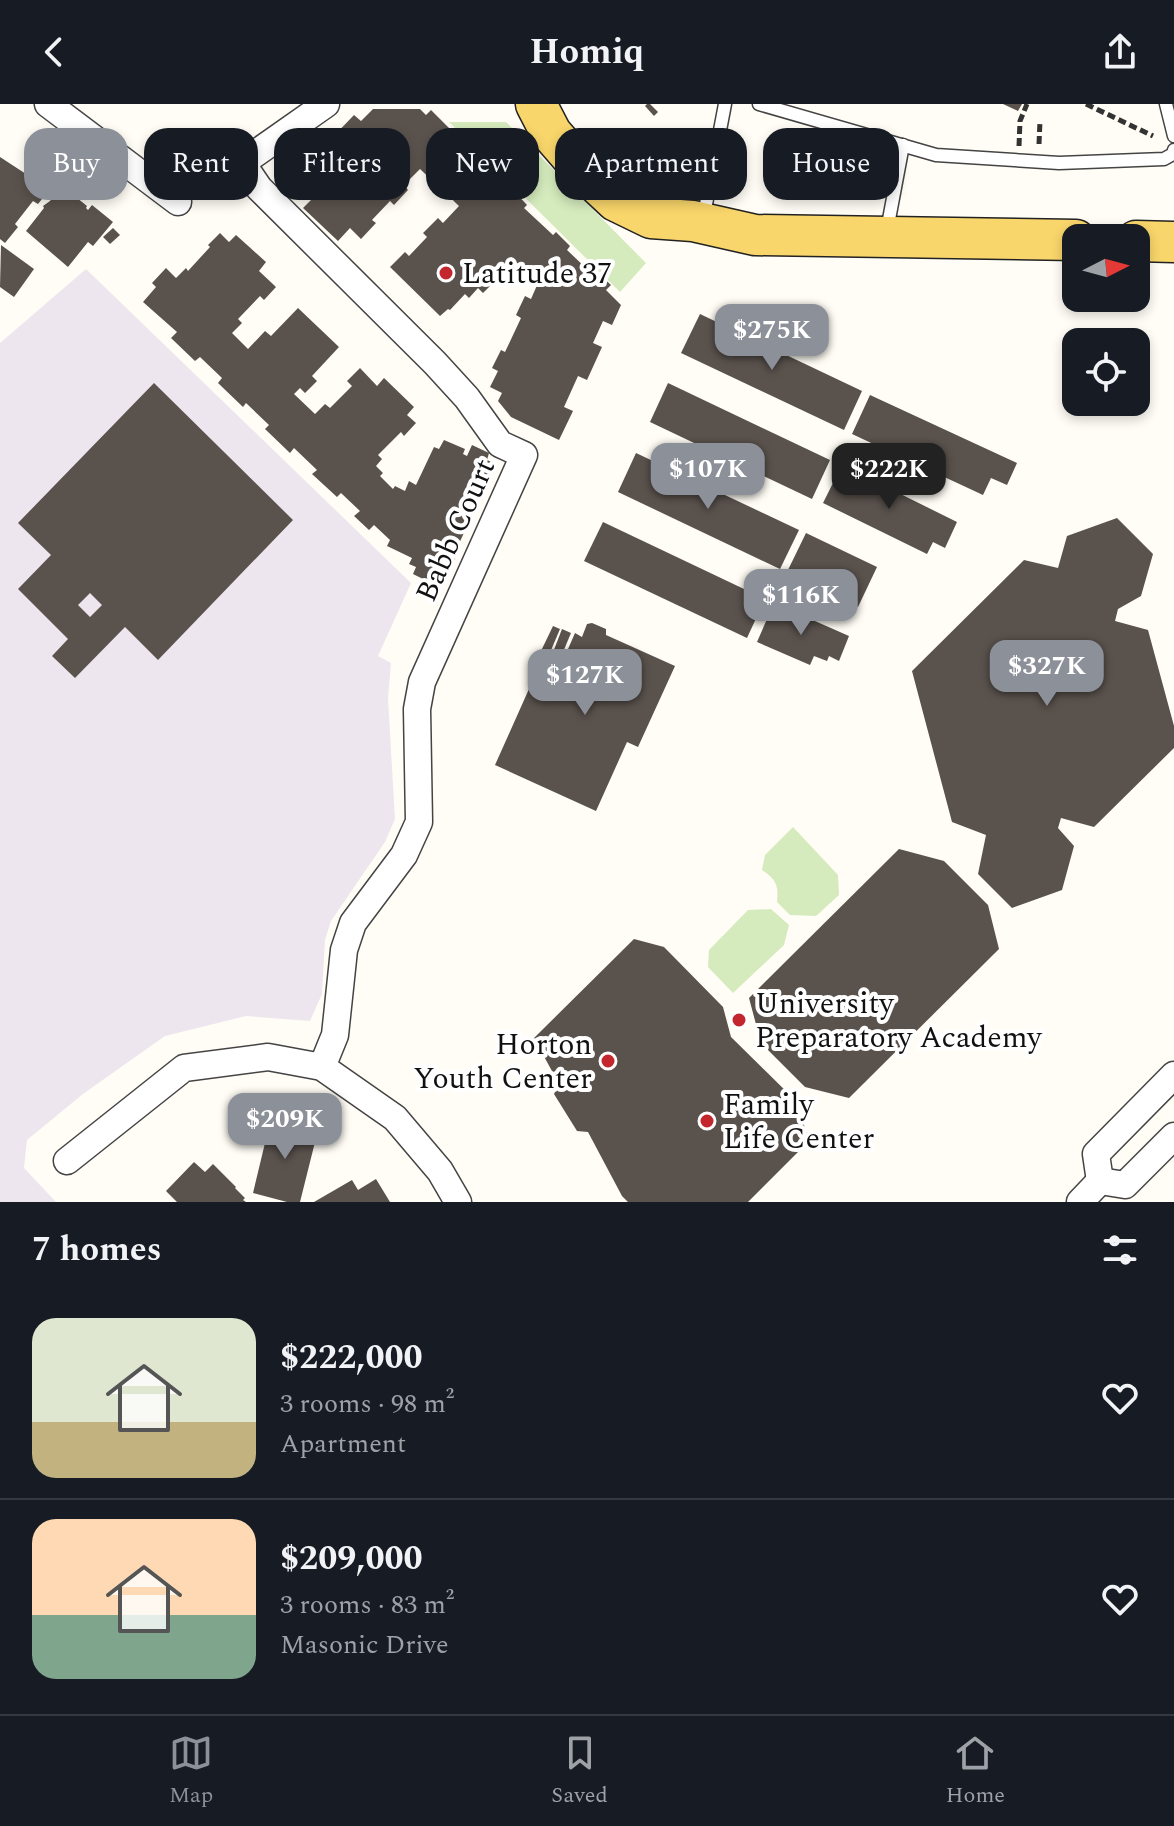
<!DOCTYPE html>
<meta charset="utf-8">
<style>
:root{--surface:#171b24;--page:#20242c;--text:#f1f3f6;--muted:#9ea1a6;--line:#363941;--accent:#8c9099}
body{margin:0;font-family:Spectral,serif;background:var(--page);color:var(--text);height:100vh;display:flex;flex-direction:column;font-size:30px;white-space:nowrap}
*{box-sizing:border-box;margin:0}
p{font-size:26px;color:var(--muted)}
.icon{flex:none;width:44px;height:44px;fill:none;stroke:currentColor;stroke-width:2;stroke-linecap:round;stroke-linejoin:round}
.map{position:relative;height:1098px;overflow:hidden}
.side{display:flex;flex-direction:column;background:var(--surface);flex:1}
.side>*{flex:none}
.top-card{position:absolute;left:24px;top:24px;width:1126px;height:72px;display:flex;gap:16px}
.needle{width:52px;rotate:84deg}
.fabs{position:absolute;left:1062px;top:120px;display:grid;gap:16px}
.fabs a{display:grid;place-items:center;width:88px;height:88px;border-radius:16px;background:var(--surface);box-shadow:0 4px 12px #0003;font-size:40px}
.price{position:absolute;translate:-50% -68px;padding:0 18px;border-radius:16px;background:var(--accent);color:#fff;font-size:26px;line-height:52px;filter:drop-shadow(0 2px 4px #0008)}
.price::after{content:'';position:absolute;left:50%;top:48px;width:24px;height:18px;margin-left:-12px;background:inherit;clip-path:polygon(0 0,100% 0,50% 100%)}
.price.current{background:#222;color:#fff}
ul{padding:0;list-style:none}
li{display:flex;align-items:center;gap:24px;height:200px;padding:0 32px}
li+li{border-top:2px solid var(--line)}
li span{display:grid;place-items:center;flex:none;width:224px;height:160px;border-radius:24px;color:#555}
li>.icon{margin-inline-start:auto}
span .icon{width:96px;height:96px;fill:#fffc;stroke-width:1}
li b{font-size:34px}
h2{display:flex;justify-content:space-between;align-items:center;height:96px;padding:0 32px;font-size:34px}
.tag{padding:0 28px;border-radius:24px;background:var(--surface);box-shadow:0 4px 12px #0003;font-size:28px;line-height:72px}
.tag.current{background:var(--accent);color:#fff}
header{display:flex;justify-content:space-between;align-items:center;height:104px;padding:0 32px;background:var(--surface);font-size:36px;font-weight:700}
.tabs{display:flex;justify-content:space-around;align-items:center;height:112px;border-top:2px solid var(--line);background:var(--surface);font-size:22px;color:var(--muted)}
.tabs a{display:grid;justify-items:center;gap:4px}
.tabs .current{color:var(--accent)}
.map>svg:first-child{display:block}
</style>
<header><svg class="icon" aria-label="back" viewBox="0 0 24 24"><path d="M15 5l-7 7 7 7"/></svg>Homiq<svg class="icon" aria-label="share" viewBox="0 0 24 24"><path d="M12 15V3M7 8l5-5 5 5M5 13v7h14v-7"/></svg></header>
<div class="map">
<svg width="1174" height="1098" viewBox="0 0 1174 1098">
<rect width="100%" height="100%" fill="#fffdf5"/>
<!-- industrial -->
<path fill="#eee6ef" d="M86,165L411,479L378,552L391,559L388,594L395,715L385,738L331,817L325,836L322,890L310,917L246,912L165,932L83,990L27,1036L24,1064L56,1098H0V239Z"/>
<!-- green -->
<g fill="#d5ebbd">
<path d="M449,18H506L646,159L620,188Z"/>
<path d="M793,723L838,771L839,791L816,812L790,811L777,798C779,782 776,775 762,766L765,751Z"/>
<path d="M771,805L789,821L784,841L733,889L708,863L709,846L748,806Z"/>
</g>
<!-- building -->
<g fill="#5a524d" fill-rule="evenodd">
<path d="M647,0H650L658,8L654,12L645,2Z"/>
<path d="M1003,0H1022L1018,7Z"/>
<path d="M373,5H420L426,11L431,6L450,25L446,29L460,43L464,39L479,53L476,57L509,90L513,86L527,101L524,104L553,131L556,128L570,142L567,146L588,166L591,162L611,181L606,186L621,201L612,221L603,217L593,239L602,243L587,276L578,272L564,303L573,307L559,336L511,313L498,297L502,289L490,283L498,267L492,264L501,246L505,248L521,214L516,211L525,192L531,195L538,179L511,153L494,171L498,174L483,189L478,184L469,194L465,190L450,206L448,205L440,212L390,163L405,148L409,152L427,133L423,129L438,114L443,119L459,102L420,65L404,81L408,86L394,101L390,97L372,116L376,119L361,135L350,124L338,137L303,104L311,96L291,76L305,62L311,69L335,44L329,37L354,11L361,17Z"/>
<path d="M0,53L26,70L36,57L58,75L38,100L33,97L15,120L18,123L5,139L0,135Z"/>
<path d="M61,81L87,102L86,104L88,106L92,101L113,118L93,142L88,138L68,163L26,127L44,104L43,102L50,97Z"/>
<path d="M113,124L120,131L110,140L103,133Z"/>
<path d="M220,129L229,138L236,131L266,158L259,167L276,183L264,196L260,192L238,215L242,219L232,229L248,245L265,227L271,232L298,204L339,243L312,272L317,277L305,289L300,284L294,290L315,310L325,300L330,304L352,282L347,277L360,264L377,282L384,274L414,303L407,311L416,319L404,332L401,328L378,351L382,355L376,362L383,369L380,372L393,385L395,382L405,387L409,377L416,381L434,343L439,345L444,336L465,345L463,350L467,352L472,341L489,349L487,356L496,360L456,446L459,447L441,484L413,470L416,463L409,460L412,454L387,442L390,436L374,421L369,426L354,412L360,407L341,389L337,393L312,370L317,366L294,344L290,349L265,325L269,321L246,299L243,303L218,279L222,274L200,253L195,257L171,234L177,228L143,198L156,183L152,179L166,164L176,174L186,164L188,167L210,143L208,141Z"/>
<path d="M1,141L34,165L14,193L0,183Z"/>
<path d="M700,210L862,287L844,326L681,249Z"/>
<path d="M154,279L293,416L158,556L125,523L75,574L52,552L68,535L18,485L51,451L18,419ZM90,489L102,501L90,513L78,501Z"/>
<path d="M668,279L830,356L812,395L650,318Z"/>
<path d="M870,291L1017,359L1007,381L991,374L983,391L852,330Z"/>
<path d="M636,349L799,426L780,465L618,388Z"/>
<path d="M842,361L957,418L945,444L933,438L927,450L823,399Z"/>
<path d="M1117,414L1153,450L1141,492L1118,505L1115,517L1148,526L1174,622V644L1094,723L1061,714L1058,724L1074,742L1062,786L1012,804L978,770L986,731L952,718L912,567L1024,456L1058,464L1067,432Z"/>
<path d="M603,418L765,495L747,534L584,457Z"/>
<path d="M806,429L877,463L858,503L787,468Z"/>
<path d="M774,499L849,532L839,557L829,552L827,557L814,552L810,561L757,538Z"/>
<path d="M592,519L606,525V531L675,562L638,643L627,638L596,707L495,661L537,567L555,575L575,529L582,533L587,520Z"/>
<path d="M553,522L560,525L549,551L541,547Z"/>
<path d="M562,525L571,529L558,560L550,556Z"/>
<path d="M899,745L944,757L988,801L999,845L849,994L805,983L761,939L749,894Z"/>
<path d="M634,835L664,843L723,903L731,933L797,998L809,1037L748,1098H628L622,1092L588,1028L577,1027L554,990L559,980L534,934Z"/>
<path d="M271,1014L318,1026L300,1098H287L253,1089Z"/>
<path d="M194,1058L205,1068L213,1060L236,1083L235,1084L245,1094L243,1096L246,1098H177L166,1087Z"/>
<path d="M376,1075L390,1098H314L352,1076L358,1086Z"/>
</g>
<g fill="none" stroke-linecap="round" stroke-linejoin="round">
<defs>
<g id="service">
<path d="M759,0L936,51L1059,59L1164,55L1173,50L1174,46"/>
<path d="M1166,0L1174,32"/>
<path d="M703,116L725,0"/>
<path d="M887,126L903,41"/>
</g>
<g id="minor">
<path d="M48,0L178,98"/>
<path d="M322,963L335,931L344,846L353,819L404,751L419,718L417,605L422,578L524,351L500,340L467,294L435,259L259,84L242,59L326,0"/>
<path d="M67,1057L184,964L268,953L322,963L395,1014L440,1067L458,1098"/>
<path d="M1100,1077L1096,1050L1174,971"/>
<path d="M1100,1077L1125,1081L1174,1032"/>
<path d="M1080,1098L1100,1077"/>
</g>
<g id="primary">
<path d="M536,0L551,29L584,67L616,97L651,114L693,117L755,131L1076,136"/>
<path d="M1136,137L1174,138"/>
</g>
</defs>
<!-- service casing -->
<use href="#service" stroke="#444" stroke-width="15"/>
<!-- minor casing -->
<use href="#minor" stroke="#444" stroke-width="29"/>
<!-- primary casing -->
<use href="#primary" stroke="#222" stroke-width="43"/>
<!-- path -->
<g stroke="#333" stroke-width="5" stroke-dasharray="8 4" stroke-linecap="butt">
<path d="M1086,0L1153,32"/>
<path d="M1039,40L1040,17"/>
<path d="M1019,42L1020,17L1027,0"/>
</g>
<!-- service -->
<use href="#service" stroke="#fff" stroke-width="12"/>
<!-- minor -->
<use href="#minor" stroke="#fff" stroke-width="26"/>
<!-- primary -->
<use href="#primary" stroke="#f9d66b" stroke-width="40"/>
</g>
<!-- markers -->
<g fill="#c4262e" stroke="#fff" stroke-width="3">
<circle cx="446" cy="169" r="8"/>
<circle cx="739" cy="916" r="8"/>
<circle cx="608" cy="957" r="8"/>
<circle cx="707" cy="1017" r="8"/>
</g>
<g text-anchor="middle" stroke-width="8" stroke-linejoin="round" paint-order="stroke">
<!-- poi labels -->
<g font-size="30" fill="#111" stroke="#fff" text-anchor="start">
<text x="462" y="179">Latitude 37</text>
<text x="755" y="909">University<tspan x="755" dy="34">Preparatory Academy</tspan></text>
<text x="592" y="950" text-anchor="end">Horton<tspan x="592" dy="34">Youth Center</tspan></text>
<text x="723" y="1010">Family<tspan x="723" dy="34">Life Center</tspan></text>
</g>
<!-- street labels -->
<g font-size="30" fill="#111" stroke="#fff">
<text transform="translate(455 426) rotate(-66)" y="10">Babb Court</text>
</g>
</g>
</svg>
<div class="fabs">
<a><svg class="needle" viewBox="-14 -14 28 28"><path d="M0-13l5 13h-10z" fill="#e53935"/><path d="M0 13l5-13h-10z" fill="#9ea1a6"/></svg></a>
<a><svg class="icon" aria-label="locate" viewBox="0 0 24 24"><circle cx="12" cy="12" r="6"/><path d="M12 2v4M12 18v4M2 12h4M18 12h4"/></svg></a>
</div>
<b class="price" style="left:772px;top:268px">$275K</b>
<b class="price" style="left:708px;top:407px">$107K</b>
<b class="price current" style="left:889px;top:407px">$222K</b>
<b class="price" style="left:801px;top:533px">$116K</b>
<b class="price" style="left:1047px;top:604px">$327K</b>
<b class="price" style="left:585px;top:613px">$127K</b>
<b class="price" style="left:285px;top:1057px">$209K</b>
<div class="top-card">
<a class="tag current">Buy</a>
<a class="tag">Rent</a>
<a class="tag">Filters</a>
<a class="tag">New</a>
<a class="tag">Apartment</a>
<a class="tag">House</a>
</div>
</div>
<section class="side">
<h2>7 homes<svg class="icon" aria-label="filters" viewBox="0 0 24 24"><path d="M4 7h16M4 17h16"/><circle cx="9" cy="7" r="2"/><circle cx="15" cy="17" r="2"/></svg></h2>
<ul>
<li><span style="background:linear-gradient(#dfe7d0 65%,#c2b280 0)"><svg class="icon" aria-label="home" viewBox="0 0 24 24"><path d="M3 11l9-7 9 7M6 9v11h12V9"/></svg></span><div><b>$222,000</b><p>3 rooms · 98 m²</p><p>Apartment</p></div><svg class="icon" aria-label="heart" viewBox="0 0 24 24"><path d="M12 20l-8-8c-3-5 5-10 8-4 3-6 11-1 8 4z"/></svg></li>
<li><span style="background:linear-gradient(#ffd9b3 60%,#7fa58c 0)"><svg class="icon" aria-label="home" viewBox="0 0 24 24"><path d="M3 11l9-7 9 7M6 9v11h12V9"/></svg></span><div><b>$209,000</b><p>3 rooms · 83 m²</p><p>Masonic Drive</p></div><svg class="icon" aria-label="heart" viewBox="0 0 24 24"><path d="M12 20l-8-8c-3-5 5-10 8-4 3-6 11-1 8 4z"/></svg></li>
</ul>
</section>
<nav class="tabs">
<a class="current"><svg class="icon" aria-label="map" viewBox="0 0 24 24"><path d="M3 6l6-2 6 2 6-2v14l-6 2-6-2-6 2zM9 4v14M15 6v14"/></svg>Map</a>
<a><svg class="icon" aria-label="saved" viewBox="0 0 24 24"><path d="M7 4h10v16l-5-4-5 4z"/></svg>Saved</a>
<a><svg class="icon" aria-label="home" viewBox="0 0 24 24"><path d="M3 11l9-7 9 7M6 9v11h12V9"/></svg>Home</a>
</nav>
